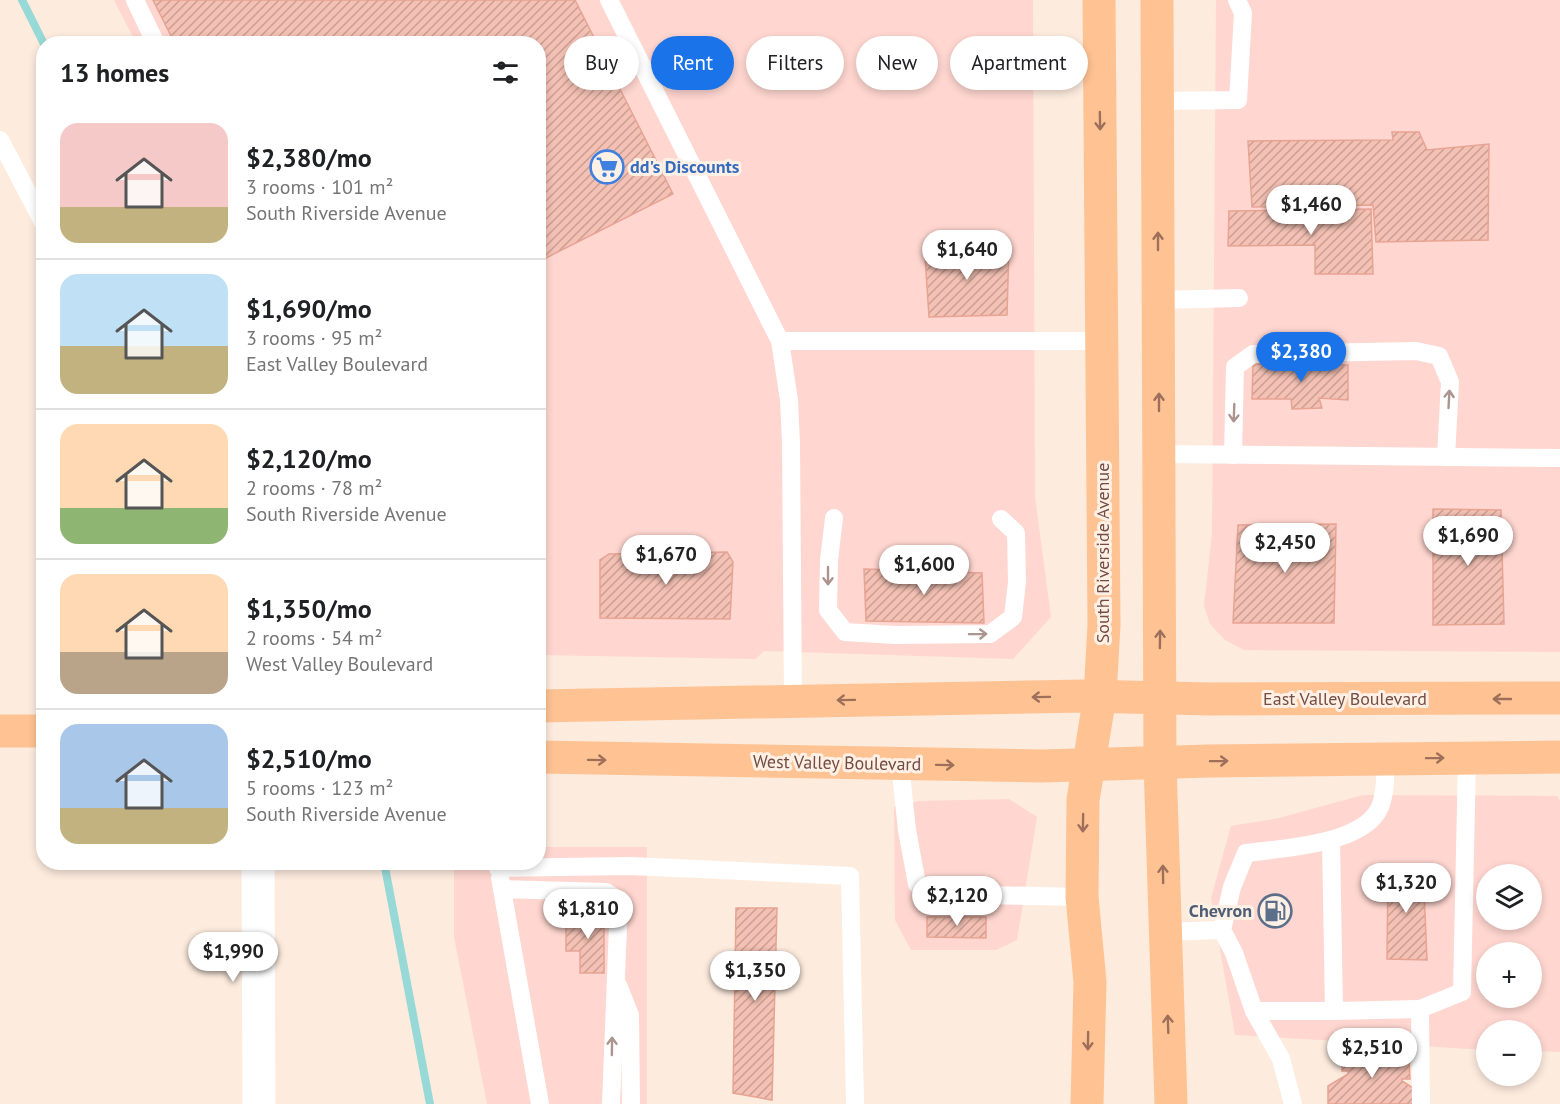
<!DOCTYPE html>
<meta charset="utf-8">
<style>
:root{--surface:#fff;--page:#f6f6f6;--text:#202124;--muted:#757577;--line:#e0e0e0;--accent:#1a73e8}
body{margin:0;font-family:"PT Sans",sans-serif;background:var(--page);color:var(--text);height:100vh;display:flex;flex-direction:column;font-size:22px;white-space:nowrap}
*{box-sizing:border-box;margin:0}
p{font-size:20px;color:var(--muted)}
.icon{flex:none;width:33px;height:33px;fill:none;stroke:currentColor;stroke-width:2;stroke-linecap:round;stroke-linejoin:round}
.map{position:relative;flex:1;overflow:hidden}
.side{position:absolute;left:36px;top:36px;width:510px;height:834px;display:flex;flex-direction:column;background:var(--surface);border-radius:24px;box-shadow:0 3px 9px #0003}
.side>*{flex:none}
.top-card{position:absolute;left:564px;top:36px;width:570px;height:54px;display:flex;gap:12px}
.buttons{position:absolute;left:1476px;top:864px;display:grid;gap:12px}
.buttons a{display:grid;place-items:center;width:66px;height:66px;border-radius:50%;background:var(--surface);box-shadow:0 3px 9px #0003;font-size:30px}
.price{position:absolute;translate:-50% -51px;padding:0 14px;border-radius:21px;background:#fff;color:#222;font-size:20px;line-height:39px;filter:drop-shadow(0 2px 3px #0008)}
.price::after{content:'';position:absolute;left:50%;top:36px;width:18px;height:14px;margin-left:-9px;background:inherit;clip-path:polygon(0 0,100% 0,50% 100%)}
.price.selected{background:var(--accent);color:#fff}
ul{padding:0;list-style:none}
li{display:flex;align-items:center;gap:18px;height:150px;padding:0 24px}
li+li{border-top:2px solid var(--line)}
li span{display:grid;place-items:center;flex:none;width:168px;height:120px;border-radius:18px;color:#555}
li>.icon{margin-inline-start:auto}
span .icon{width:72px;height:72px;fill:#fffc;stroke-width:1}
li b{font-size:26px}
h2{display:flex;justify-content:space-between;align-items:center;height:72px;padding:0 24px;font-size:26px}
.pill{padding:0 21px;border-radius:27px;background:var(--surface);box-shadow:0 3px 9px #0003;font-size:21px;line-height:54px}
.pill.selected{background:var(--accent);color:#fff}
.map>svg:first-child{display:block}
</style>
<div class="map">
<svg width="1560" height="1104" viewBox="0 0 1560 1104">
<defs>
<pattern id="building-hatch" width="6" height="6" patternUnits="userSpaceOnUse" patternTransform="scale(1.5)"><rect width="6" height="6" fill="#f4c1b4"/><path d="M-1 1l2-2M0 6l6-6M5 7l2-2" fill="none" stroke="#ca9f94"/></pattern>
</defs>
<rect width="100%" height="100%" fill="#fdebde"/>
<!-- commercial -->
<g fill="#ffd6d0" fill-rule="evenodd">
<path d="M114,0H1033L1035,497L1051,617L1013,659L764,651L755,659L539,655L538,44L136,43Z"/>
<path d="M1216,0H1560V652L1244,650L1225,640L1210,624L1204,606L1212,533Z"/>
<path d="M1363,795L1557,796L1560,801V1052L1532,1051V1030H1486V1050L1235,1035L1211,898L1231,826L1279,818ZM1486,874H1532V920H1486ZM1486,952H1532V998H1486Z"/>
<path d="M1009,799L1037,817L1017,940L996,950H911L895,920L894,807L918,801Z"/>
<path d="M539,847H647V1104H487L454,937V863L538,862Z"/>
</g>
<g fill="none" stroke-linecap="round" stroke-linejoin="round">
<!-- stream -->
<g stroke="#97d9d7" stroke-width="8">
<path d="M22,0L44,44"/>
<path d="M384,862L430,1104"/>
</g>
</g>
<!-- building -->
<g fill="url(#building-hatch)" stroke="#e8a493" stroke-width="1.5">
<path d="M153,0H575L673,194L538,262V44H175Z"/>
<path d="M1392,132H1419L1427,150L1489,144L1488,240L1376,242L1373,205L1252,207L1248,141L1393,140Z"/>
<path d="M1371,209L1373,274H1315V245L1228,246L1229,211Z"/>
<path d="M1009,246L1007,315L929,317L925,256L929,248Z"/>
<path d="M1253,364L1348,365V400L1319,398L1322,408L1292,409L1291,399H1252Z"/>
<path d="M1433,509L1501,510L1504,624L1433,625Z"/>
<path d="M1336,524L1334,623H1233L1238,525Z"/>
<path d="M727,552L733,562L730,619L600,618V560L609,554Z"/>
<path d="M864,569L982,573L984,623L866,621Z"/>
<path d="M1388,866H1423L1427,960L1387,959Z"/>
<path d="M736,908H777L772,1100L733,1093Z"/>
<path d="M566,915H613V926H604V973H580V951H566Z"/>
<path d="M927,917H986V938L927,937Z"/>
<path d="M1342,1048L1399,1049V1058H1404L1403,1064L1409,1063L1410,1079H1402V1081L1413,1088V1104H1328V1086L1348,1074V1071H1342Z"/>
</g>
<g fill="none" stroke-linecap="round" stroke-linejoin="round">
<!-- service -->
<g stroke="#fff" stroke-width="18">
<path d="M135,0L156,44"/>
<path d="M609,0L780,341L789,400L791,443L793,701"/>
<path d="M1157,101L1238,100L1243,13L1237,0"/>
<path d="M0,140L44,224"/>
<path d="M1159,300L1239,298"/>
<path d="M780,341H1103"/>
<path d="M1160,454L1560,458"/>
<path d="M1233,455L1235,367L1253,354L1416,351L1439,356L1450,382L1446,457"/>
<path d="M834,518L829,560L828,610L845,632L895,635L990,634L1013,617L1017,582L1016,533L1001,519"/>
<path d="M900,764L907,830L917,884L938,894L1082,897"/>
<path d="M498,868L630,866L850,876L855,1104"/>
<path d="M500,878L540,1104"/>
<path d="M502,889L606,892L619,901L611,1104"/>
<path d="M1164,932L1222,930"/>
<path d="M618,985L630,1015L631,1104"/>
<path d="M1254,1011H1334L1331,840"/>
<path d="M1334,1011L1420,1009"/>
<path d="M1293,1104L1281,1059L1254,1011L1234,953L1222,930L1232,887L1246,853C1282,848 1372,845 1382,801C1386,788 1385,772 1386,759"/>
<path d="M1421,1104L1420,1009L1462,992L1467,758"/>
</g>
<!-- minor -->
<path stroke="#fff" stroke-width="33" d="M258,862L259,1104"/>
<!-- primary -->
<g stroke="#ffc393" stroke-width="33">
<path d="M1157,0L1160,763L1171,1104"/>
<path d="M538,706L1084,696L1210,699L1560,698"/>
<path d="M0,731H44"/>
<path d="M538,757L1042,766L1209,761L1560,757"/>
<path d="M1087,1104L1090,982L1082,897L1083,800L1100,696L1104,625L1099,0"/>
</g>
</g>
<!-- one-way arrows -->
<defs><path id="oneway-shaft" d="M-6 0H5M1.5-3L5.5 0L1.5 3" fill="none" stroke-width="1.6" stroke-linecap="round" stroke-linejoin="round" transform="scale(1.5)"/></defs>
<g stroke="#9e705c">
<use href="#oneway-shaft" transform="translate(1100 121) rotate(89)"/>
<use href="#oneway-shaft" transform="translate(1158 241) rotate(-90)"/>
<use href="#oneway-shaft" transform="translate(1159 402) rotate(-90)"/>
<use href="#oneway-shaft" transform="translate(1160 639) rotate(-89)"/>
<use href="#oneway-shaft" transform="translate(1041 697) rotate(179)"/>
<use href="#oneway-shaft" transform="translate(1502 699) rotate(180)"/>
<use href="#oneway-shaft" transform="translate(846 700) rotate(179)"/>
<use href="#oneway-shaft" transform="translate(1435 758) rotate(-1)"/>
<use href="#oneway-shaft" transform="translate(597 760) rotate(1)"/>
<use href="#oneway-shaft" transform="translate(1219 761) rotate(-1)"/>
<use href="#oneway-shaft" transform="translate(945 765) rotate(1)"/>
<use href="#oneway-shaft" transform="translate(1083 823) rotate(91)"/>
<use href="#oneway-shaft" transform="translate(1163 874) rotate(-91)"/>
<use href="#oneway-shaft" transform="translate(1168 1024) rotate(-92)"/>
<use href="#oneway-shaft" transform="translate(1088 1041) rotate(91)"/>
</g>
<g stroke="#ac948f">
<use href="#oneway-shaft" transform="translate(1449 399) rotate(-87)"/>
<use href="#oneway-shaft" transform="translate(1234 413) rotate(92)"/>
<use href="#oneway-shaft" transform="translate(828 576) rotate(90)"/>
<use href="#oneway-shaft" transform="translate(978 634) rotate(-1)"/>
<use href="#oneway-shaft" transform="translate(612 1046) rotate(-89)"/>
</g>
<!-- icons -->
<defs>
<symbol id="supermarket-ring" viewBox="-11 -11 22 22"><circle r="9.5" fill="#fff0e5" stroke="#3f7fe0" stroke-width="1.5"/><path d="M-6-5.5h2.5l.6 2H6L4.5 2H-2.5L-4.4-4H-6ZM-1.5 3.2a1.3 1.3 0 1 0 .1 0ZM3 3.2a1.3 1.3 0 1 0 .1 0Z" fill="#3f7fe0"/></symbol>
<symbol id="fuel-ring" viewBox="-11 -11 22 22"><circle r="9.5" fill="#fff0e5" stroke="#5c6f8a" stroke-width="1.5"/><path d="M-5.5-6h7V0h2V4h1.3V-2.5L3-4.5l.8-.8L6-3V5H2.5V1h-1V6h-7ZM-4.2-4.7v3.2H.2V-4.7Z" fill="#5c6f8a"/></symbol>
</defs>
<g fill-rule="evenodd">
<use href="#supermarket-ring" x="588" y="148" width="38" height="38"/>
<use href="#fuel-ring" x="1256" y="892" width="38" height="38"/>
</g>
<g text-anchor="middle" stroke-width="6" stroke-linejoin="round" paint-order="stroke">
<!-- shop labels -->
<g font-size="18" font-weight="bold" fill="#366cbe" stroke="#fff0e5" text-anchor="start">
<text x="630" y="173">dd's Discounts</text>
</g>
<!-- street labels -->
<g font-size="18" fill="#744d45" stroke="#fff0e5">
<text transform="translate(1103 553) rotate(-90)" y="6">South Riverside Avenue</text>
<text x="1345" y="705">East Valley Boulevard</text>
<text transform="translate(837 763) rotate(1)" y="6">West Valley Boulevard</text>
</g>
<!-- service labels -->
<g font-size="18" font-weight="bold" fill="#4e5e75" stroke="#fff0e5" text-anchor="end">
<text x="1252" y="917">Chevron</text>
</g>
</g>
</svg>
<div class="buttons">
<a><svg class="icon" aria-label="layers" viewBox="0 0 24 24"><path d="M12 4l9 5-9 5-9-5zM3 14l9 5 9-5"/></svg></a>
<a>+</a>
<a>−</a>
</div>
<b class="price" style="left:1311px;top:236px">$1,460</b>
<b class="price" style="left:967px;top:281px">$1,640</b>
<b class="price selected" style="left:1301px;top:383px">$2,380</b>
<b class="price" style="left:1468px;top:567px">$1,690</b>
<b class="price" style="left:1285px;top:574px">$2,450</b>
<b class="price" style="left:666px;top:586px">$1,670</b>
<b class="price" style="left:924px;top:596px">$1,600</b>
<b class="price" style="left:1406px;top:914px">$1,320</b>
<b class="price" style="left:957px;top:927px">$2,120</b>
<b class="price" style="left:588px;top:940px">$1,810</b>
<b class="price" style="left:233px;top:983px">$1,990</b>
<b class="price" style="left:755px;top:1002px">$1,350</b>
<b class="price" style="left:1372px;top:1079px">$2,510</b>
<div class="top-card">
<a class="pill">Buy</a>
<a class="pill selected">Rent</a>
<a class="pill">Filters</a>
<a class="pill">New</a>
<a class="pill">Apartment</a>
</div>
<section class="side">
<h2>13 homes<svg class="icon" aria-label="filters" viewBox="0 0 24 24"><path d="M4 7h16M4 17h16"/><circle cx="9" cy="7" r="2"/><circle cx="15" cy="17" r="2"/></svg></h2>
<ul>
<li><span style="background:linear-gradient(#f6c9c9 70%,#c2b280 0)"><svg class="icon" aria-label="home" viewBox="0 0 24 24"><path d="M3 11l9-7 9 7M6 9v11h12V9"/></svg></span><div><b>$2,380/mo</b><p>3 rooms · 101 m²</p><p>South Riverside Avenue</p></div></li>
<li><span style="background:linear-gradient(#bfe0f5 60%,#c2b280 0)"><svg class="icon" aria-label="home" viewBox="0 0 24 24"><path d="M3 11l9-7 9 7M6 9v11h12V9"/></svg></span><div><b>$1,690/mo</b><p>3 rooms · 95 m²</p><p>East Valley Boulevard</p></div></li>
<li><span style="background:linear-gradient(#ffd9b3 70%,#8fb573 0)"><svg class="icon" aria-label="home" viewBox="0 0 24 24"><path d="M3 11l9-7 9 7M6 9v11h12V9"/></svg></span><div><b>$2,120/mo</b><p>2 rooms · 78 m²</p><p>South Riverside Avenue</p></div></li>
<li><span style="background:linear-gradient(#ffd9b3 65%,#b9a48a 0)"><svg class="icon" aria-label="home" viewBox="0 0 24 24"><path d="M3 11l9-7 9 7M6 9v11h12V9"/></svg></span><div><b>$1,350/mo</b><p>2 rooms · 54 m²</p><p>West Valley Boulevard</p></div></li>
<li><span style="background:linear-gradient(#a9c7e8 70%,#c2b280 0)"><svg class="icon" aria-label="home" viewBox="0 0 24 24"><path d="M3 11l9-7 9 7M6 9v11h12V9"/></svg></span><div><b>$2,510/mo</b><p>5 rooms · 123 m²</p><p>South Riverside Avenue</p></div></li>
</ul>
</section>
</div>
